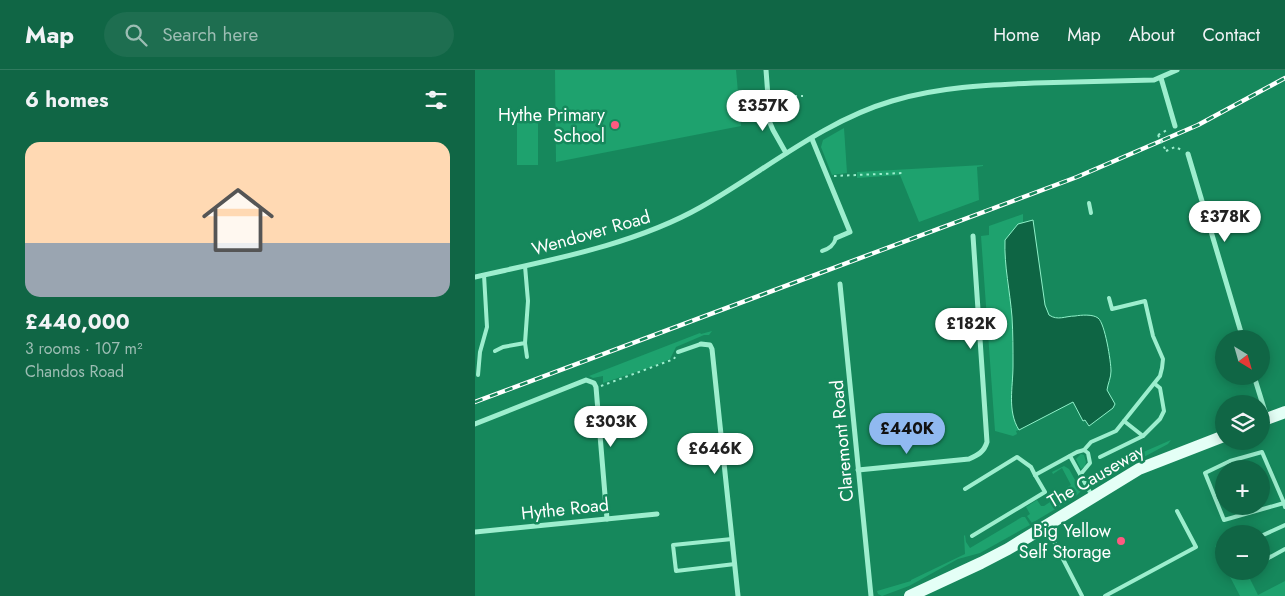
<!DOCTYPE html>
<meta charset="utf-8">
<style>
:root{--surface:#106645;--page:#1e6e50;--text:#f1f3f6;--muted:#9cbdb3;--line:#307a5e;--accent:#90b9f0}
body{margin:0;font-family:Jost,sans-serif;background:var(--page);color:var(--text);height:100vh;display:flex;flex-direction:column;font-size:19px;white-space:nowrap}
*{box-sizing:border-box;margin:0}
p{font-size:16px;color:var(--muted)}
.icon{flex:none;width:28px;height:28px;fill:none;stroke:currentColor;stroke-width:2;stroke-linecap:round;stroke-linejoin:round}
.map{position:relative;flex:1;overflow:hidden}
.sheet{display:flex;flex-direction:column;background:var(--surface);width:475px}
.sheet>*{flex:none}
.needle{width:32px;rotate:143deg}
.buttons{position:absolute;left:740px;top:260px;display:grid;gap:10px}
.buttons a{display:grid;place-items:center;width:55px;height:55px;border-radius:50%;background:var(--surface);box-shadow:0 2px 12px #0003;font-size:25px}
.price{position:absolute;translate:-50% -42px;padding:0 11px;border-radius:18px;background:#fff;color:#222;font-size:16px;line-height:32px;filter:drop-shadow(0 1px 2px #0008)}
.price::after{content:'';position:absolute;left:50%;top:30px;width:15px;height:11px;margin-left:-8px;background:inherit;clip-path:polygon(0 0,100% 0,50% 100%)}
.price.active{background:var(--accent);color:#111}
ul{padding:0;list-style:none}
li{display:grid;align-content:center;gap:10px;height:265px;padding:0 25px}
li+li{border-top:1px solid var(--line)}
li span{display:grid;place-items:center;height:155px;border-radius:15px;color:#555}
li>.icon{margin-inline-start:auto}
span .icon{width:90px;height:90px;fill:#fffc;stroke-width:1}
li b{font-size:21px}
h2{display:flex;justify-content:space-between;align-items:center;height:60px;padding:0 25px;font-size:21px}
header{display:flex;align-items:center;gap:30px;box-sizing:border-box;height:70px;padding:0 25px;background:var(--surface);border-bottom:1px solid var(--line)}
header strong{font-size:24px}
nav{display:flex;gap:28px;margin-inline-start:auto;font-size:18px}
.search{width:350px;height:45px;background:var(--page);display:flex;align-items:center;gap:12px;box-sizing:border-box;padding:0 18px;border-radius:28px;color:var(--muted);font-size:19px}
main{display:flex;flex:1;min-height:0}
.map>svg:first-child{display:block}
</style>
<header>
<strong>Map</strong>
<div class="search"><svg class="icon" aria-label="search" viewBox="0 0 24 24"><circle cx="10" cy="10" r="6"/><path d="M15 15l6 6"/></svg>Search here</div>
<nav><a>Home</a><a>Map</a><a>About</a><a>Contact</a></nav>
</header>
<main>
<section class="sheet">
<h2>6 homes<svg class="icon" aria-label="filters" viewBox="0 0 24 24"><path d="M4 7h16M4 17h16"/><circle cx="9" cy="7" r="2"/><circle cx="15" cy="17" r="2"/></svg></h2>
<ul>
<li><span style="background:linear-gradient(#ffd9b3 65%,#9aa5b1 0)"><svg class="icon" aria-label="home" viewBox="0 0 24 24"><path d="M3 11l9-7 9 7M6 9v11h12V9"/></svg></span><div><b>£440,000</b><p>3 rooms · 107 m²</p><p>Chandos Road</p></div></li>
</ul>
</section>
<div class="map">
<svg width="810" height="526" viewBox="0 0 810 526">
<rect width="100%" height="100%" fill="#16885c"/>
<!-- green -->
<g fill="#1ea26e">
<path d="M80,0H261L266,56L81,92Z"/>
<rect x="42" y="53" width="21" height="42"/>
<path d="M369,58L372,103L357,105L346,77L348,70Z"/>
<path d="M508,95V96L502,97L504,130L444,152L425,105L382,108V102Z"/>
<path d="M548,144V153L543,154L530,170V173L532,212L536,232L537,253L538,315L536,327L544,360L541,361L542,364L538,366L520,361L506,166L514,165V156Z"/>
<path d="M237,261L234,265H229L201,277L195,289L182,295L128,313V306L118,308L114,306L225,263L226,264Z"/>
<path d="M696,370L693,374L619,414L611,408L616,410L650,390Z"/>
<path d="M606,384L609,385L611,392L610,396L606,399L601,389Z"/>
<path d="M589,396L594,399L606,421L599,428L557,453L552,446L555,444L551,437L562,430L566,436H569L575,432L571,427L577,423L580,428L592,421L591,418L596,415L587,398L578,404L577,402Z"/>
<path d="M547,447H550L555,455L505,483L483,489L434,516L407,526L403,524L402,521L436,511V510L490,484L489,466L490,465L491,472L495,478Z"/>
<path d="M749,472V494L740,476Z"/>
<path d="M752,501H771L783,525L810,511V526H765Z"/>
</g>
<!-- water -->
<path fill="#0e6544" stroke="#8ff1c9" d="M558,150L570,235L574,245C583,251 590,246 600,246C606,245 618,244 623,248C630,253 636,292 636,301C636,308 633,313 632,320L640,334L638,338L614,356L610,350L608,351L598,332L544,360C532,341 538,317 538,296C538,280 538,263 537,247C535,221 529,196 530,170L543,154Z"/>
<g fill="none" stroke-linecap="round" stroke-linejoin="round">
<!-- path -->
<g stroke="#9deece" stroke-width="2" stroke-dasharray="2.5 4" stroke-linecap="butt">
<path d="M301,30L309,26H328"/>
<path d="M683,65L694,59"/>
<path d="M691,81L700,77L707,80"/>
<path d="M359,106L428,103"/>
<path d="M126,316L199,289L200,287"/>
</g>
<!-- lane -->
<g stroke="#9deece" stroke-width="4">
<path d="M614,133L616,143"/>
<path d="M347,181C354,179 359,175 361,168"/>
<path d="M50,273L52,287"/>
<path d="M20,281L28,277L50,273L53,231L50,196"/>
<path d="M203,282L226,274"/>
<path d="M3,305L5,282L12,257L9,205"/>
<path d="M668,366L685,349L689,341L685,318L680,314"/>
<path d="M595,386L616,424"/>
<path d="M625,387L668,366L649,351"/>
<path d="M605,405L615,393L613,383L609,380"/>
<path d="M490,419L542,387L556,397L560,405L602,382L609,380L616,372L641,361L685,306L687,298L688,289L678,266L670,231L637,239L634,228"/>
<path d="M809,433L749,450L730,403L755,391L787,382L809,433L810,437"/>
<path d="M572,458L607,526"/>
<path d="M497,466L570,422L560,405"/>
<path d="M786,466L810,455"/>
<path d="M257,469L198,475L201,501L260,494"/>
<path d="M788,491L810,479"/>
<path d="M630,526L721,477L702,441"/>
</g>
<!-- street -->
<g stroke="#9deece" stroke-width="5">
<path d="M291,0L295,53L298,60L311,83"/>
<path d="M686,8L700,56"/>
<path d="M337,69L375,162L361,168"/>
<path d="M713,84L768,269"/>
<path d="M0,207C75,190 159,175 226,137C288,102 348,51 417,31C463,17 511,15 559,13C599,12 639,11 679,10L702,0"/>
<path d="M365,214L396,526"/>
<path d="M226,274L235,275L237,279L263,526"/>
<path d="M779,306L792,348"/>
<path d="M0,354L111,310L119,313L121,317L132,449"/>
<path d="M383,400L494,389C503,385 509,382 512,372L498,166"/>
<path d="M0,462L182,444"/>
</g>
<!-- primary -->
<g stroke="#e4fff6" stroke-width="12">
<path d="M786,351L810,342"/>
<path d="M435,526L506,493L533,479L664,399L749,366"/>
</g>
<defs>
<path id="rail" d="M0,332L602,107L723,55L810,8"/>
</defs>
<!-- rail casing -->
<use href="#rail" stroke="#fff" stroke-width="4.5"/>
<!-- rail -->
<use href="#rail" stroke="#16885c" stroke-width="2.5" stroke-dasharray="8" stroke-linecap="butt"/>
<!-- path-bridge -->
<path stroke="#9deece" stroke-width="2" stroke-dasharray="2.5 4" stroke-linecap="butt" d="M683,65L691,81"/>
</g>
<!-- markers -->
<g fill="#ff5a81" stroke="#16885c" stroke-width="2">
<circle cx="140" cy="55" r="5"/>
<circle cx="646" cy="471" r="5"/>
</g>
<g text-anchor="middle" stroke-width="5" stroke-linejoin="round" paint-order="stroke">
<!-- poi labels -->
<g font-size="18" fill="#fff" stroke="#16885c" text-anchor="end">
<text x="130" y="51">Hythe Primary<tspan x="130" dy="21">School</tspan></text>
<text x="636" y="467">Big Yellow<tspan x="636" dy="21">Self Storage</tspan></text>
</g>
<!-- street labels -->
<g font-size="18" fill="#fff" stroke="#16885c">
<text transform="translate(116 163) rotate(-16)" y="6">Wendover Road</text>
<text transform="translate(367 371) rotate(-95)" y="6">Claremont Road</text>
<text transform="translate(621 406) rotate(-30)" y="6">The Causeway</text>
<text transform="translate(90 439) rotate(-6)" y="6">Hythe Road</text>
</g>
</g>
</svg>
<div class="buttons">
<a><svg class="needle" viewBox="-14 -14 28 28"><path d="M0-13l5 13h-10z" fill="#e53935"/><path d="M0 13l5-13h-10z" fill="#9cbdb3"/></svg></a>
<a><svg class="icon" aria-label="layers" viewBox="0 0 24 24"><path d="M12 4l9 5-9 5-9-5zM3 14l9 5 9-5"/></svg></a>
<a>+</a>
<a>−</a>
</div>
<b class="price" style="left:288px;top:62px">£357K</b>
<b class="price" style="left:750px;top:173px">£378K</b>
<b class="price" style="left:496px;top:280px">£182K</b>
<b class="price" style="left:136px;top:378px">£303K</b>
<b class="price active" style="left:432px;top:385px">£440K</b>
<b class="price" style="left:240px;top:405px">£646K</b>
</div>
</main>
